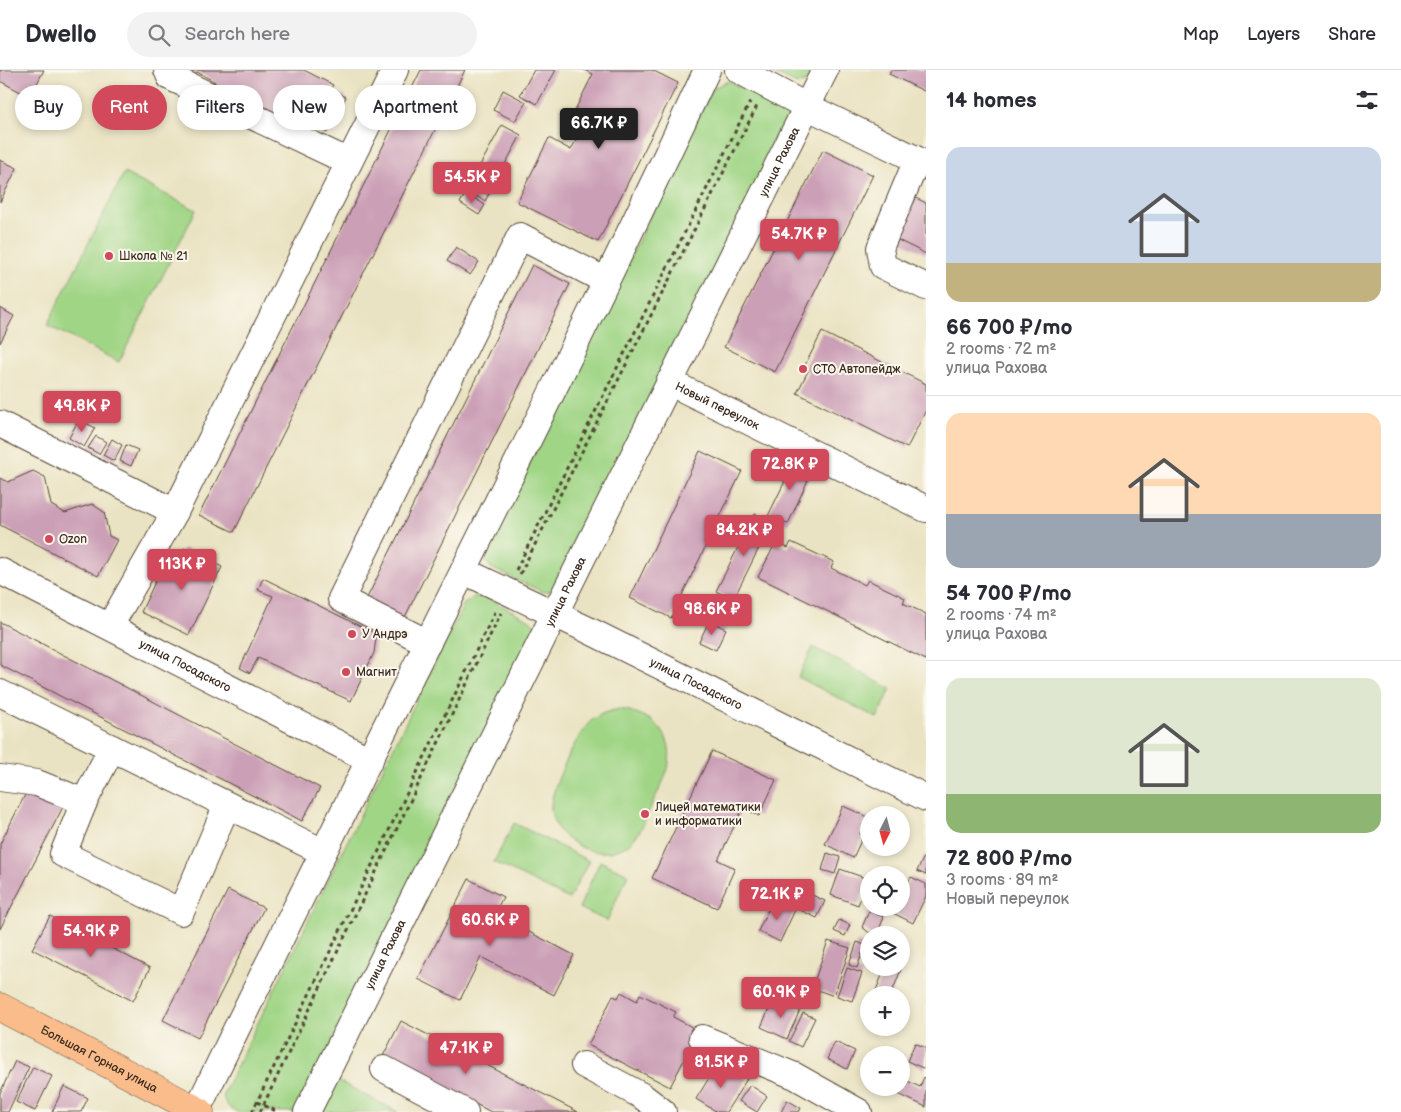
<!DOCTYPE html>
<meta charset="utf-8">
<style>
:root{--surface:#fff;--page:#f2f2f3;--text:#2b2b33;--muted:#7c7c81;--line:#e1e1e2;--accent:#d1495b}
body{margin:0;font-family:"Balsamiq Sans",sans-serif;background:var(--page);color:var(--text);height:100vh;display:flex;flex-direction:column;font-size:19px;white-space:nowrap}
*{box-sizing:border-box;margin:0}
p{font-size:16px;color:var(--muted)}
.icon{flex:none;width:28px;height:28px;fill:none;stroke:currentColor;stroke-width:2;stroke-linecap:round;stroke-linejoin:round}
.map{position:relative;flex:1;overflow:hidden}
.details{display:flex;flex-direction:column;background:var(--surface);width:475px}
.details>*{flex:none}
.top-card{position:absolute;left:15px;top:15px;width:475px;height:45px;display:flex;gap:10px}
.needle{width:32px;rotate:186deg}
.tools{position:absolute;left:860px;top:736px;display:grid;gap:10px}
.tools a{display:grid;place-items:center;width:50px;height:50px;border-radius:50%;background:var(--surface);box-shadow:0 2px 8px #0003;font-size:25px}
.price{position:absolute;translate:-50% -42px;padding:0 11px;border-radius:5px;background:var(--accent);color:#fff;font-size:16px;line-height:32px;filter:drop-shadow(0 1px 2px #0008)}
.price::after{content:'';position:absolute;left:50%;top:30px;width:15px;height:11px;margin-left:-8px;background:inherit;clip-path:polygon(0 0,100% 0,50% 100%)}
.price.active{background:#222;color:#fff}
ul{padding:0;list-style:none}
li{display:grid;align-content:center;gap:10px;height:265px;padding:0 20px}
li+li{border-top:1px solid var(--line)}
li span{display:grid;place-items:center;height:155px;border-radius:15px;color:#555}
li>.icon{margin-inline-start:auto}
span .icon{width:90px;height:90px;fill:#fffc;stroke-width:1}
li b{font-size:21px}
h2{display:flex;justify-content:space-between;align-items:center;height:60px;padding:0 20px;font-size:21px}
.pill{padding:0 18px;border-radius:22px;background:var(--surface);box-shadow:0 2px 8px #0003;font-size:18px;line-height:45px}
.pill.active{background:var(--accent);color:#fff}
header{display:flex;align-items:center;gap:30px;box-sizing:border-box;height:70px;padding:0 25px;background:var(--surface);border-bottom:1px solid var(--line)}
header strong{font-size:24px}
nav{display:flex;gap:28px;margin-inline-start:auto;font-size:18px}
.search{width:350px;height:45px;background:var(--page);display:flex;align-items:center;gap:12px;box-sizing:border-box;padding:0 18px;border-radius:28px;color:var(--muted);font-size:19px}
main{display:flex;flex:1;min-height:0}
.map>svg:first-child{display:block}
</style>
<header>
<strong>Dwello</strong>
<div class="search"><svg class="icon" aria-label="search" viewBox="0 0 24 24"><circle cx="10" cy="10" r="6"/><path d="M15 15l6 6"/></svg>Search here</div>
<nav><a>Map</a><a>Layers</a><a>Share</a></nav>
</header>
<main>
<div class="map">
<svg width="926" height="1042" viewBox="0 0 926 1042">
<rect width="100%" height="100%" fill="#fbf7ec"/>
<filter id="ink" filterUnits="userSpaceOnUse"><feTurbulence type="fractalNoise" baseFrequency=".02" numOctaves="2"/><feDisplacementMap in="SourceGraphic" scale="10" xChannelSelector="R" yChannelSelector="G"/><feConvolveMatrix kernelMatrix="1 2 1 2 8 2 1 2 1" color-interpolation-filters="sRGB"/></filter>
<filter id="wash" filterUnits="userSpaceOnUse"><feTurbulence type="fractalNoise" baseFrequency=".0096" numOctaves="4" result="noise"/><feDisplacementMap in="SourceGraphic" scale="20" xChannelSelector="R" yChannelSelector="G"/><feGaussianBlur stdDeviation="1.12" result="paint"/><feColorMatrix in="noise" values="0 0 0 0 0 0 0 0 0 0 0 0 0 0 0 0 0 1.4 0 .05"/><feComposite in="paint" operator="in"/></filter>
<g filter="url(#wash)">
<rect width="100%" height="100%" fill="#eae3c3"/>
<!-- green -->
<g fill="#a0d586" stroke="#6e8052">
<path d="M767,0H816L805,13L797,14Z"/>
<path d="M728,11L787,41L789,47L558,517L550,521L543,522L491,498L486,491L485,485L713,18Z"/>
<path d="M124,103L196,140L119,292L47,255Z"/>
<path d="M483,526L530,550L536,558L298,1042H237C228,1038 224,1033 223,1024L464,534L474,527Z"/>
<path d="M813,577L891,619L877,648L798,607Z"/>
<path d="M620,639C652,644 678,664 667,701C664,711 658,722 653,732C647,745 642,762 631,772C614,787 590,784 572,772C560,765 551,751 551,738C550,720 578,661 592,650C601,643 609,641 620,639Z"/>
<path d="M514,753L589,791L569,829L494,792Z"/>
<path d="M600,791L628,804L607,851L579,838Z"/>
<path d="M336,1010L398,1042H320Z"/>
</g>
<g id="blocks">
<!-- building -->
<g fill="#cb9fb6">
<path d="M0,0H44L30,27L0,11Z"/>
<path d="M180,0H304L333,15L331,19L346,27L327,63L316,58L312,65L292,54L294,49L276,40L274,45L254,34L256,30L233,18L230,24L213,15L215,12L197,2L194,7Z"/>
<path d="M421,0H465L234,462L199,445Z"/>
<path d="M534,0H556L537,34L520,25Z"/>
<path d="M584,0H652L678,13L598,172L517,132L549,68L571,80L587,48L574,42L593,4Z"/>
<path d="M891,0H926V22L889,4Z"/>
<path d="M503,20L526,32L515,51L493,40Z"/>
<path d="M502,55L521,65L485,131L466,121Z"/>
<path d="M823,80L873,105L775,302L724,277Z"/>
<path d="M0,90L17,98L0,132Z"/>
<path d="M466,123L485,135L479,145L460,133Z"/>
<path d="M916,128L926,133V184L896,169Z"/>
<path d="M456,177L479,192L470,205L447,191Z"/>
<path d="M532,195L570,214L403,551L365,532Z"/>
<path d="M0,238L14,246L0,273Z"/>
<path d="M822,262L926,314V340L907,378L797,323L808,301L803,299Z"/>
<path d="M79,349L95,358L84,377L69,368Z"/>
<path d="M96,366L106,372L99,384L88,378Z"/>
<path d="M112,369L122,375L114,391L103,385Z"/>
<path d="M126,375L138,380L131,396L120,391Z"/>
<path d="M700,381L742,401L671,548L630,528Z"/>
<path d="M787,389L812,401L788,454L768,446L786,409L779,406Z"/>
<path d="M33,401L45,407L51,435L65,443L92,434L104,442L109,466L117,470L98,506L0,455V408L8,412Z"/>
<path d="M755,444L772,452L733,530L716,521Z"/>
<path d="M776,472L788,478L791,472L834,492L831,498L865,515L868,510L905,528L903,533L926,544V590L758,507Z"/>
<path d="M184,478L222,497L189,565L141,542L163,495L173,500Z"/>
<path d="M263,508L372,562L376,568L374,583L351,631L258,588L250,603L240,598L273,526L258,520Z"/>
<path d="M709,551L726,559L716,580L699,572Z"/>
<path d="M0,552L320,718L302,751L0,595Z"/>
<path d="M712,681L776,710L759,746L743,738L718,790L735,798L717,838L652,808Z"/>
<path d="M28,719L63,737L0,859V774Z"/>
<path d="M843,736L868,747L860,764L863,766L853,788L825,774Z"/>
<path d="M827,783L840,787L835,804L822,800Z"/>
<path d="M926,783V805L917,801Z"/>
<path d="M840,799L868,809L858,835L831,825Z"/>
<path d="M911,807L926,814V826L913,853L893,843L896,838H901V821L903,822Z"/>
<path d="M469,809L503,827L494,844L574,885L554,925L481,887L460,930L418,909Z"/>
<path d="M228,820L264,838L198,968L163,950Z"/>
<path d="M808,823L825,831L817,848L800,840Z"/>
<path d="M773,830L795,840L780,872L758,861Z"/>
<path d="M869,841L884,847L877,865H872L862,857Z"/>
<path d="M50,846L150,898L133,931L32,879Z"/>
<path d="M839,850L850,855L845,866L834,861Z"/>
<path d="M828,871L850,878L834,926L812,918Z"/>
<path d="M857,872L865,875L857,898L849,895Z"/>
<path d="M901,891L904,892L891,925H874L885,898H901Z"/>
<path d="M847,898L862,903L852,931L837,926Z"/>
<path d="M621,922L637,931L640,924L676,942L673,947L692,957L690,961L697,965L670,1017L588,975L613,926L618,928Z"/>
<path d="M774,928L800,940L787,969L761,957Z"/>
<path d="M803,943L815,948L801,977L789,971Z"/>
<path d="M401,951L578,1042H491L383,986Z"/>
<path d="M835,972L855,981L847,999L827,989Z"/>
<path d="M915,973L926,978L925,999L907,991Z"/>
<path d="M15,991L29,997L8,1042H0V1023Z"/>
<path d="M719,992L747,1009L726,1042H717L696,1029Z"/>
<path d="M33,997L52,1006L35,1041L16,1032Z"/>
<path d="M924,1007L926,1008V1037L892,1021L894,1018H901V1008L920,1017Z"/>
<path d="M750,1015L767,1026L757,1042L739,1031Z"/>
<path d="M64,1016L88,1028L81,1042H52Z"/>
<path d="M787,1030L801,1038L799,1042H781Z"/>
</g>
</g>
</g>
<g filter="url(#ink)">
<use href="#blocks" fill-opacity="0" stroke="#554637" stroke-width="1"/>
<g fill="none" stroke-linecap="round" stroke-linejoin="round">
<defs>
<g id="minor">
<path d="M167,0L170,7L349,92"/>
<path d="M738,0L806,36L926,94"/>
<path d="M917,90L880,178L883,196L926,217"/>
<path id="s1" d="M669,312L926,439"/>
<path d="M0,354L175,442L110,556"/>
<path d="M175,442L395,0"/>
<path id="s2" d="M0,501L370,690"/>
<path id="s3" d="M464,501L584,558L926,728"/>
<path d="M428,573L341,529L520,166L606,211"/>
<path d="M0,623L323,782"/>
<path d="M112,678L84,732L63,784L181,842L227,735"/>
<path d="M0,708L37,713L84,732"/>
<path d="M702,968L795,1006L859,1042"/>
<path d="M584,995L642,1026L663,1042"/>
<path d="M384,999L465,1042"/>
<path d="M196,1042C364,694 543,350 707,0"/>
<path id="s4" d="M307,1042L825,0"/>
</g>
<g id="major">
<path id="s5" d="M0,937L200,1042"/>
</g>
</defs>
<!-- minor casing -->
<use href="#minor" stroke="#554637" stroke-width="28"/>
<!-- major casing -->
<use href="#major" stroke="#554637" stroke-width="29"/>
<!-- path -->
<g stroke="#554637" stroke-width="3" stroke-dasharray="4 4" stroke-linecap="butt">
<path d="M516,500L750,32"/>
<path d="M520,504L757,36"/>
<path d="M257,1032L278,1042"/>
<path d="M252,1042L496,540"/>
<path d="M260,1042L501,543"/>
</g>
<!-- minor -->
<use href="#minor" stroke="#fff" stroke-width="26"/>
<!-- major -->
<use href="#major" stroke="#f9bc8a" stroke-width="28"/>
</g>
</g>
<!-- markers -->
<g fill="#d1495b" stroke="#fbf7ec" stroke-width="2">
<circle cx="109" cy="186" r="5"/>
<circle cx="803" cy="299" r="5"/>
<circle cx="49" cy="469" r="5"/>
<circle cx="352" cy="564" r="5"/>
<circle cx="346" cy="602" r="5"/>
<circle cx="645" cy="744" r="5"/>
</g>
<g text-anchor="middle" stroke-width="4" stroke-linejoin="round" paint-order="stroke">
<!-- street labels -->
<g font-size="12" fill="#3b2a1e" stroke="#fbf7ec">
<text dy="4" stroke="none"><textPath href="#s4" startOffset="1061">улица Рахова</textPath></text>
<text dy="4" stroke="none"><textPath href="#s1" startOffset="54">Новый переулок</textPath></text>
<text dy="4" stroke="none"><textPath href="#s4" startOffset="581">улица Рахова</textPath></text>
<text dy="4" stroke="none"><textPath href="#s2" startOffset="208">улица Посадского</textPath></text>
<text dy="4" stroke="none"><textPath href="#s3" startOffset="258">улица Посадского</textPath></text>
<text dy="4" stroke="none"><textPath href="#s4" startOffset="176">улица Рахова</textPath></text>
<text dy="4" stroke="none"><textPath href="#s5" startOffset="112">Большая Горная улица</textPath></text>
</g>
<!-- poi labels -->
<g font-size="12" fill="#3b2a1e" stroke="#fbf7ec" text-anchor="start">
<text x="119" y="190">Школа № 21</text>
<text x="813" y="303">СТО Автопейдж</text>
<text x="59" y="473">Ozon</text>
<text x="362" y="568">У Андрэ</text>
<text x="356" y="606">Магнит</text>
<text x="655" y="741">Лицей математики<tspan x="655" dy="14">и информатики</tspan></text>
</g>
</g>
</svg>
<div class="tools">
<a><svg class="needle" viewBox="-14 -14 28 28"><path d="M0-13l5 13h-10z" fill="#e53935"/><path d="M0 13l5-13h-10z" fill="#7c7c81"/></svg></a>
<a><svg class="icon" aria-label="locate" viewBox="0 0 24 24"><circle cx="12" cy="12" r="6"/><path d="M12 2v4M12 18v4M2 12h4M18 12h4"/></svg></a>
<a><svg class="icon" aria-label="layers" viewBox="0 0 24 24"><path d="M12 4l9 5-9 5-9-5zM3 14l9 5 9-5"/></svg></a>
<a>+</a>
<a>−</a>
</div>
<b class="price active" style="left:599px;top:80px">66.7K ₽</b>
<b class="price" style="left:472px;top:134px">54.5K ₽</b>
<b class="price" style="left:799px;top:191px">54.7K ₽</b>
<b class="price" style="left:82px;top:363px">49.8K ₽</b>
<b class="price" style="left:790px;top:421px">72.8K ₽</b>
<b class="price" style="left:744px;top:487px">84.2K ₽</b>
<b class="price" style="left:182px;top:521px">113K ₽</b>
<b class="price" style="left:712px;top:566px">98.6K ₽</b>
<b class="price" style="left:777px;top:851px">72.1K ₽</b>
<b class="price" style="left:490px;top:877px">60.6K ₽</b>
<b class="price" style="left:91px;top:888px">54.9K ₽</b>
<b class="price" style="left:781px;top:949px">60.9K ₽</b>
<b class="price" style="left:466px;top:1005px">47.1K ₽</b>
<b class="price" style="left:721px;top:1019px">81.5K ₽</b>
<div class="top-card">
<a class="pill">Buy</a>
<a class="pill active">Rent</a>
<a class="pill">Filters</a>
<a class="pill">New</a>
<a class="pill">Apartment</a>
</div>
</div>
<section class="details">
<h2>14 homes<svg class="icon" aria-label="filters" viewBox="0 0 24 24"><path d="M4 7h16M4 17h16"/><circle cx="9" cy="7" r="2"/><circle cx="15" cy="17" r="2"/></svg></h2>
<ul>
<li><span style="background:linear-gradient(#c9d6e8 75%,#c2b280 0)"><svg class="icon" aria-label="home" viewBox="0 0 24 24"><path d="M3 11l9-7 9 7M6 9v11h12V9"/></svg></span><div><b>66 700 ₽/mo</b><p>2 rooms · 72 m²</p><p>улица Рахова</p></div></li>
<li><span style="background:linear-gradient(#ffd9b3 65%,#9aa5b1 0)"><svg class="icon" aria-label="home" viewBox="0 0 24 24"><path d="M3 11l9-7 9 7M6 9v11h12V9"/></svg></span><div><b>54 700 ₽/mo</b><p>2 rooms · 74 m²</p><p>улица Рахова</p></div></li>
<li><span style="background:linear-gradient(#dfe7d0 75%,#8fb573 0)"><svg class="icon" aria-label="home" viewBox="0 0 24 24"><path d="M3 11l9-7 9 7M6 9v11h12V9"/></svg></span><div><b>72 800 ₽/mo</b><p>3 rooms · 89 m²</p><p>Новый переулок</p></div></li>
</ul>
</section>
</main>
